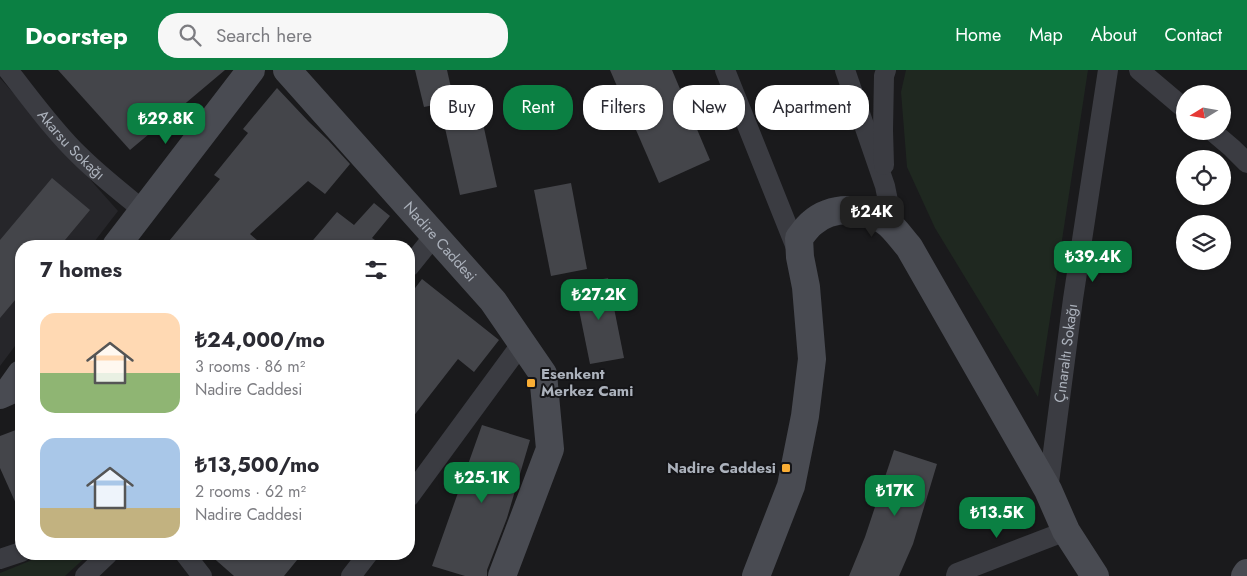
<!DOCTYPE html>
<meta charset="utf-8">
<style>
:root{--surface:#fff;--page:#f7f7f7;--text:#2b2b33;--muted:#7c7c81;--accent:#0b8043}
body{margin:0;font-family:Jost,sans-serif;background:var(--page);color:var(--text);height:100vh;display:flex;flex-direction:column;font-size:19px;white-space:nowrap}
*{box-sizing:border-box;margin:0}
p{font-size:16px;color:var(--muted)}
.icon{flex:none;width:28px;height:28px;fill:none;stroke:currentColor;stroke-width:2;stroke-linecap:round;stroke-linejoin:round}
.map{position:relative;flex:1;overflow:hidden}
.side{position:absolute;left:15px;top:170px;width:400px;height:320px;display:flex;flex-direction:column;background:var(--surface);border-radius:20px;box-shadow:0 1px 4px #0004}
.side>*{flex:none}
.guide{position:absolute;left:430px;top:15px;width:475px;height:45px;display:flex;gap:10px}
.needle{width:32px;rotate:259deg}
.buttons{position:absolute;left:1176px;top:15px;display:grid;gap:10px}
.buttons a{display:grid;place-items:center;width:55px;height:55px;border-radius:50%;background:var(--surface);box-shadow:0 1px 4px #0004;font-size:25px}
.price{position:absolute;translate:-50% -42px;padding:0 11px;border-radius:10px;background:var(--accent);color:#fff;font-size:16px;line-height:32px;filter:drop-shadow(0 1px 2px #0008)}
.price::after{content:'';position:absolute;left:50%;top:30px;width:15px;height:11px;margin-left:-8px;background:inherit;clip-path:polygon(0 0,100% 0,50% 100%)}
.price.current{background:#222;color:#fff}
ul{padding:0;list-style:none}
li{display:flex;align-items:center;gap:15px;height:125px;padding:0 25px}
li span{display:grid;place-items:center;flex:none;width:140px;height:100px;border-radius:15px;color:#555}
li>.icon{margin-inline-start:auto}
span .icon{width:60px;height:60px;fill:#fffc;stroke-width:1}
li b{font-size:21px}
h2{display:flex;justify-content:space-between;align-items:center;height:60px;padding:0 25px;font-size:21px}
.tag{padding:0 18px;border-radius:20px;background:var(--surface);box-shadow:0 1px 4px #0004;font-size:18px;line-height:45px}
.tag.current{background:var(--accent);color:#fff}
header{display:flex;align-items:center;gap:30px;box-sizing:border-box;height:70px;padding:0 25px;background:var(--accent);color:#fff}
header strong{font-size:24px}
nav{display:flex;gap:28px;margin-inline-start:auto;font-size:18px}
.search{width:350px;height:45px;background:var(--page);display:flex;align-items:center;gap:12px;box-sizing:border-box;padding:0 18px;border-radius:20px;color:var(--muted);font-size:19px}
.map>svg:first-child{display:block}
</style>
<header>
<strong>Doorstep</strong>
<div class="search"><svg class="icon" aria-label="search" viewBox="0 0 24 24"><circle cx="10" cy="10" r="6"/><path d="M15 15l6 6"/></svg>Search here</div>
<nav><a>Home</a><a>Map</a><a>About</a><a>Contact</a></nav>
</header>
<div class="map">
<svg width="1247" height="506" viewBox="0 0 1247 506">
<rect width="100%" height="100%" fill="#1a1a1c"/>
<!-- built -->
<path fill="#26262a" d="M0,8L118,141L91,176H21V268L0,296Z"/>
<!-- green -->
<g fill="#1f2820">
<path d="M906,0H1088L1038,327L935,158L907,97L901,22Z"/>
<path d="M47,484H89L65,506H0V503Z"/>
</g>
<!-- building -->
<g fill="#44454a">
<path d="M58,0H225L130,80Z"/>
<path d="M415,0H447L454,31L424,37Z"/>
<path d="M610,0H672L710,90L659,113Z"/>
<path d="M277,18L309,52L328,70L350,94L325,124L308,111L250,164L264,176H165L220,109L214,105L248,63L243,59Z"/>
<path d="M480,40L497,117L460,125L443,49Z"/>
<path d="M52,108L90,140L60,176H21V223L0,248V170Z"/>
<path d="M571,113L587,199L551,206L534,120Z"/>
<path d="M374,133L390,146L372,168L384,176H308L337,142L354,155Z"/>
<path d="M608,208L624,288L590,294L574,215Z"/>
<path d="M422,209L499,270L474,302L458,289L409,352V226Z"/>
<path d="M482,355L530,370L507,448L487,500V506H465L432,496Z"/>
<path d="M21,358V445L0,398V366Z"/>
<path d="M894,380L937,394L913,474L899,506H849L865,467Z"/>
<path d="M209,484H302L284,506H234Z"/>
</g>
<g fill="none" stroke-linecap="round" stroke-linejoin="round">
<!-- street -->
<g stroke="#3b3c42" stroke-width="20">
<path id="s1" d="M8,0C31,29 53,60 79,85C99,105 121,122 143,140"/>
<path d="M725,0L799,185"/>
<path d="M845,0L885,116L894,161"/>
<path d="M1139,0L1185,39"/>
<path d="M1212,61L1232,78L1247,93"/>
<path d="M884,95L883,60L884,6L886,0"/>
<path d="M409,197L434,166"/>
<path id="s2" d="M1048,420L1073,229L1108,0"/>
<path d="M409,427L522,273"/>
<path d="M185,484L202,506"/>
<path d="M0,489L21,482"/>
<path d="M85,506L108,484"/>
<path d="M351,506L368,484"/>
<path d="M956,506L957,503L1066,461"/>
</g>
<!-- secondary -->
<g stroke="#494b52" stroke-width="28">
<path id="s3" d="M287,0L493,231L543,304L550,379L502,506"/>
<path d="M116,176L251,0"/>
<path d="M0,325L9,321L21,304"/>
<path d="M756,506L791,416L805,346L812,289L806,217L800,187L799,168C803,163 807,157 812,153C831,136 864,136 885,151C894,157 901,168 909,177L1048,420L1066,461L1095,506"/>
<path d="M1245,506L1247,503"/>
</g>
</g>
<!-- markers -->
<g fill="#faae35" stroke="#151518" stroke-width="2">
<rect x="526" y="308" width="10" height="10" rx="2.5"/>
<rect x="781" y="393" width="10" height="10" rx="2.5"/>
</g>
<g text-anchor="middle" stroke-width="4" stroke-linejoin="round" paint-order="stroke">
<!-- street labels -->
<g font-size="15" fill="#acb2bc" stroke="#151518">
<text dy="5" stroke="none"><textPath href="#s1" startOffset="98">Akarsu Sokağı</textPath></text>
<text dy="5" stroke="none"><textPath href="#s3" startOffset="230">Nadire Caddesi</textPath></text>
<text dy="5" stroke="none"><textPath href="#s2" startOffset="138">Çınaraltı Sokağı</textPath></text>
</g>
<!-- poi labels -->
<g font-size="15" font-weight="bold" fill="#acb2bc" stroke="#151518" text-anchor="start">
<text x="541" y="309">Esenkent<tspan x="541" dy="17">Merkez Cami</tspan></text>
<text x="776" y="403" text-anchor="end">Nadire Caddesi</text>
</g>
</g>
</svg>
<div class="buttons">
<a><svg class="needle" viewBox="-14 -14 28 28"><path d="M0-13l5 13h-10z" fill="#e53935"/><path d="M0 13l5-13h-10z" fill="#7c7c81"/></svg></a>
<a><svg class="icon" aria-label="locate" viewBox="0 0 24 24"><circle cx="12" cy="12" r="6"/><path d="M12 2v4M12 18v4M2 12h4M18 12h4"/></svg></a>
<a><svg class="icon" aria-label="layers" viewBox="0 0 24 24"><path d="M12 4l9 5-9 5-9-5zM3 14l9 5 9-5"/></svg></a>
</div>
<b class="price" style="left:166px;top:75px">₺29.8K</b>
<b class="price current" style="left:872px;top:168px">₺24K</b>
<b class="price" style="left:1093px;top:213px">₺39.4K</b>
<b class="price" style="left:599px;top:251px">₺27.2K</b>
<b class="price" style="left:482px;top:434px">₺25.1K</b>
<b class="price" style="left:895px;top:447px">₺17K</b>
<b class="price" style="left:997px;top:469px">₺13.5K</b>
<div class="guide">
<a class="tag">Buy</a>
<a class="tag current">Rent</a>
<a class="tag">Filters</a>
<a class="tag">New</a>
<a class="tag">Apartment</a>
</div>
<section class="side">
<h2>7 homes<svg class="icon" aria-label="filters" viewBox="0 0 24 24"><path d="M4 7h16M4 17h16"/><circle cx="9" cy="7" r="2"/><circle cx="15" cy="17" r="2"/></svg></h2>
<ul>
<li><span style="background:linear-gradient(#ffd9b3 60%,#8fb573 0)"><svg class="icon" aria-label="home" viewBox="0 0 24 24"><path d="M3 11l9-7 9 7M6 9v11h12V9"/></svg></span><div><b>₺24,000/mo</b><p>3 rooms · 86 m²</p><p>Nadire Caddesi</p></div></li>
<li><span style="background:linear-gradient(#a9c7e8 70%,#c2b280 0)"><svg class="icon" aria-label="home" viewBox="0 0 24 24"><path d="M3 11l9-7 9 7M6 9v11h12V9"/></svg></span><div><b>₺13,500/mo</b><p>2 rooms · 62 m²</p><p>Nadire Caddesi</p></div></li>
</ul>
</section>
</div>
